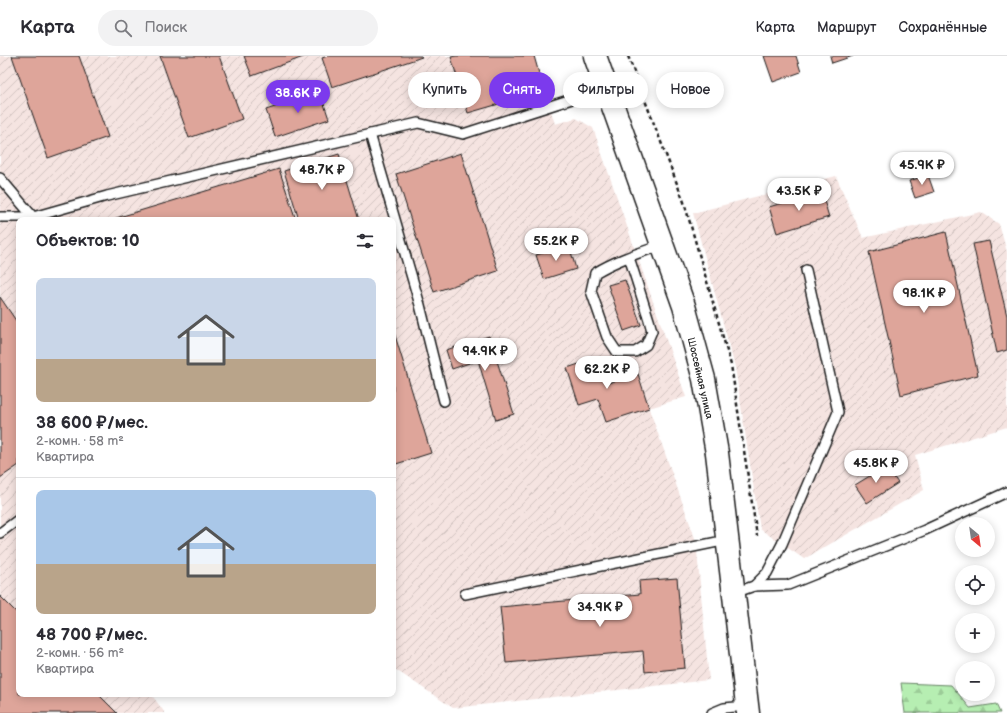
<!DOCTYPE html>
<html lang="ru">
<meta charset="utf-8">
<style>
:root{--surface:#fff;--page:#f2f2f3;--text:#2b2b33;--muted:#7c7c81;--line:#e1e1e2;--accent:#7c3aed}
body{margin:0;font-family:"Balsamiq Sans",sans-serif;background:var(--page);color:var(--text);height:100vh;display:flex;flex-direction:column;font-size:15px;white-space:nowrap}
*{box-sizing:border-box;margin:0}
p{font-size:13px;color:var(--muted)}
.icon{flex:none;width:22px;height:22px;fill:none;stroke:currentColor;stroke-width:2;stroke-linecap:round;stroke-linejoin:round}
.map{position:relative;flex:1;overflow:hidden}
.side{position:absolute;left:16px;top:161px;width:380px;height:480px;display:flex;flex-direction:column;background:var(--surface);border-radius:8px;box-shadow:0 2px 10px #0003}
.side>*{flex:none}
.hud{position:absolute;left:408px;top:16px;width:380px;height:36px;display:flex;gap:8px}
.needle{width:26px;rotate:151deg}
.buttons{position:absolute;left:955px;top:461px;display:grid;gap:8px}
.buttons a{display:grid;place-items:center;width:40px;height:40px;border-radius:50%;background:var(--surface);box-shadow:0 2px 10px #0003;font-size:20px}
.price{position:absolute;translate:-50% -34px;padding:0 9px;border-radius:14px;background:#fff;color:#222;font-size:13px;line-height:26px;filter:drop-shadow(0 1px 2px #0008)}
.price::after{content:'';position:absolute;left:50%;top:24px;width:12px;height:9px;margin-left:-6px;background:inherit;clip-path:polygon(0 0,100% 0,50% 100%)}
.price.on{background:var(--accent);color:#fff}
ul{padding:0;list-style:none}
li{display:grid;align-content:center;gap:8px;height:212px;padding:0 20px}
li+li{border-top:1px solid var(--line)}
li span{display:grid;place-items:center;height:124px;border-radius:8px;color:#555}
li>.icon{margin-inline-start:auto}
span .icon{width:72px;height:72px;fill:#fffc;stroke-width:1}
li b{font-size:17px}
h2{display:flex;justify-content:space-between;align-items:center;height:48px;padding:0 20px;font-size:17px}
.chip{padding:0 14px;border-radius:18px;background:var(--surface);box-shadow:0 2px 10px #0003;font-size:14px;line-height:36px}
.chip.on{background:var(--accent);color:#fff}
header{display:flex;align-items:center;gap:24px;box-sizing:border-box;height:56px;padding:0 20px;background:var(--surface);border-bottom:1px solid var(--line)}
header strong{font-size:19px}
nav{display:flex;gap:22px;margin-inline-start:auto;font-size:14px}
.search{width:280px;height:36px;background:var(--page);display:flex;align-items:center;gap:10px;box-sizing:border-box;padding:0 14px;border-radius:22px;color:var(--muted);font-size:15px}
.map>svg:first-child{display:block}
</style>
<header>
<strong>Карта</strong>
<div class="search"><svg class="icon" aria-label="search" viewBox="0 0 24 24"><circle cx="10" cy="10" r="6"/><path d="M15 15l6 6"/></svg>Поиск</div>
<nav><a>Карта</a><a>Маршрут</a><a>Сохранённые</a></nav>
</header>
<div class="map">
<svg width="1007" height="657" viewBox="0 0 1007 657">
<defs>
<pattern id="industrial-furrows" width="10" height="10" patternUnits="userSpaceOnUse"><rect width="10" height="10" fill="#f5e4e1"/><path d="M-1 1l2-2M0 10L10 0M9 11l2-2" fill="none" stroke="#d1c3c0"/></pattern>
<pattern id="forest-firs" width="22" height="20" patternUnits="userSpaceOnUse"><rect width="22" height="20" fill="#b6eeb2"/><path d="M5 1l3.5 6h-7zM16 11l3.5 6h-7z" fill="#9ccc98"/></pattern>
</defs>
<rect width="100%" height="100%" fill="#fff"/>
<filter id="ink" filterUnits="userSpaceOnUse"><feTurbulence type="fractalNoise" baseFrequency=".025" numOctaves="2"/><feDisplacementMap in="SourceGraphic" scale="8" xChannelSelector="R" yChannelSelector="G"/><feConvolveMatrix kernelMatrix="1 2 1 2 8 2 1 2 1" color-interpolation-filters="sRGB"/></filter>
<g filter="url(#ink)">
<!-- industrial -->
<g fill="url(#industrial-furrows)">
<path d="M0,0H534L555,68L576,62L593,72L686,341L649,352L696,485L709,624L453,652L393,612V164H19V638H151L165,657H0Z"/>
<path d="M836,120L863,182L981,156L999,168L1007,196V371L915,399L924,434L804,503L760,473L735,311L693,157Z"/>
</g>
<!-- forest -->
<path fill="url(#forest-firs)" stroke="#698567" d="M901,627L951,629L970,652L996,648L1000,657H905Z"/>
<!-- building -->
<g fill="#dea59a" stroke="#1c1c1c">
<path d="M12,0H79L108,81L48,102Z"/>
<path d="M160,0H219L242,63L189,82Z"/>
<path d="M244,0H306L252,20Z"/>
<path d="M328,0H421L422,1L332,31L322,2Z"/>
<path d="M456,0H534L544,35L468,57L451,1Z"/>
<path d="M764,0H796L801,16L773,26Z"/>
<path d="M830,0H853L832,7Z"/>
<path d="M320,36L329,63L275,81L266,54Z"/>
<path d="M461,97L498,215L434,236L396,118Z"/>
<path d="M339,98L359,164H299L284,115Z"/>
<path d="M279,113L296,164H117L116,162Z"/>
<path d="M928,119L934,136L915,142L909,125Z"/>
<path d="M821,135L829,161L777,177L769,151Z"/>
<path d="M946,176L978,319L901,339L869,196Z"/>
<path d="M989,185L1007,260V294L997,297L973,188Z"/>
<path d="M569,189L576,213L544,223L536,199Z"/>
<path d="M625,224L641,269L624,275L608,229Z"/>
<path d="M0,241L19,269V409L0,422Z"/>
<path d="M393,273L431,397L393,409Z"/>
<path d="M489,280L514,358L496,364L478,304L452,313L446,294Z"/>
<path d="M600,301L608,327L638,318L649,352L606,366L598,343L579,349L567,312Z"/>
<path d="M886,410L898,427L867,447L855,429Z"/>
<path d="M677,522L685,612L645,616L643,595L506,607L500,551L640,538L639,525Z"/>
<path d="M0,540L19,559V638H98L117,657H0Z"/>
</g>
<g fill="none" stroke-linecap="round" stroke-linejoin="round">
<defs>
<g id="service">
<path d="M370,78L420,249L444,345"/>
<path d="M0,122L33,161L107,140L418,67L463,78L606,32"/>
<path d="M0,161H33L35,164"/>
<path d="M629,201L649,264L652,275L646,289L635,296H617L607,281L591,235L595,217C616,204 639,197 662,189"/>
<path d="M0,477L19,463"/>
<path d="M754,530L788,529L925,474L1007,436"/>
<path d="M734,537L754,530L767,517L782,488L838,356L806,214"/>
<path d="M465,538L727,484"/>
<path d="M712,657L724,652L747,650"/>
</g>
<path id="secondary" d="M595,0L684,250L704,323L717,397L748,657"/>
</defs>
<!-- service casing -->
<use href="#service" stroke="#1c1c1c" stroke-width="12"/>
<!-- secondary casing -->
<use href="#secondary" stroke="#1c1c1c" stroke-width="25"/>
<!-- path -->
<path stroke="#1c1c1c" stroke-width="2.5" stroke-dasharray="4 3" stroke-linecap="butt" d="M628,0L684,146L731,309L757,480"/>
<!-- service -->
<use href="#service" stroke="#fff" stroke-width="9"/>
<!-- secondary -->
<use href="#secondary" stroke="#fff" stroke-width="22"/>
</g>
</g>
<g text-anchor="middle" stroke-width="3" stroke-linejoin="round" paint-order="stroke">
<!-- street labels -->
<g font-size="10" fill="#1c1c1c" stroke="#fff">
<text transform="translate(701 322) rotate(77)" y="4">Шоссейная улица</text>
</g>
</g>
</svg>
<div class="buttons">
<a><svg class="needle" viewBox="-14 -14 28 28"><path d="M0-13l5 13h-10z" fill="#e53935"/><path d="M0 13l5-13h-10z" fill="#7c7c81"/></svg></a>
<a><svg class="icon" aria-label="locate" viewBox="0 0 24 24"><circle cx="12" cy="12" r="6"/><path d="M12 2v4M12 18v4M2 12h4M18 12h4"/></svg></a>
<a>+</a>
<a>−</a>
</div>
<b class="price on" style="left:298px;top:58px">38.6K ₽</b>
<b class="price" style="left:922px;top:130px">45.9K ₽</b>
<b class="price" style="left:322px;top:135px">48.7K ₽</b>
<b class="price" style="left:799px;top:156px">43.5K ₽</b>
<b class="price" style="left:556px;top:206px">55.2K ₽</b>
<b class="price" style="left:924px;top:258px">98.1K ₽</b>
<b class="price" style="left:485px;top:316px">94.9K ₽</b>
<b class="price" style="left:607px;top:334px">62.2K ₽</b>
<b class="price" style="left:876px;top:428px">45.8K ₽</b>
<b class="price" style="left:600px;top:572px">34.9K ₽</b>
<div class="hud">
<a class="chip">Купить</a>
<a class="chip on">Снять</a>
<a class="chip">Фильтры</a>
<a class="chip">Новое</a>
</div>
<section class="side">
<h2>Объектов: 10<svg class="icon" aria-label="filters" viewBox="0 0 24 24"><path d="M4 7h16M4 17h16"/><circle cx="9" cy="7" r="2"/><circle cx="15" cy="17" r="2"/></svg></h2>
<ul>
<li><span style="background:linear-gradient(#c9d6e8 65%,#b9a48a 0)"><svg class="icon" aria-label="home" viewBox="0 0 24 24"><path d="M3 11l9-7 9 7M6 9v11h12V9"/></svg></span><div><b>38 600 ₽/мес.</b><p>2-комн. · 58 m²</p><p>Квартира</p></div></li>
<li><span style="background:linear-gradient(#a9c7e8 60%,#b9a48a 0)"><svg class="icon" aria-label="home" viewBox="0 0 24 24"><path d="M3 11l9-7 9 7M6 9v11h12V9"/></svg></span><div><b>48 700 ₽/мес.</b><p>2-комн. · 56 m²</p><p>Квартира</p></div></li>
</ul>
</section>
</div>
